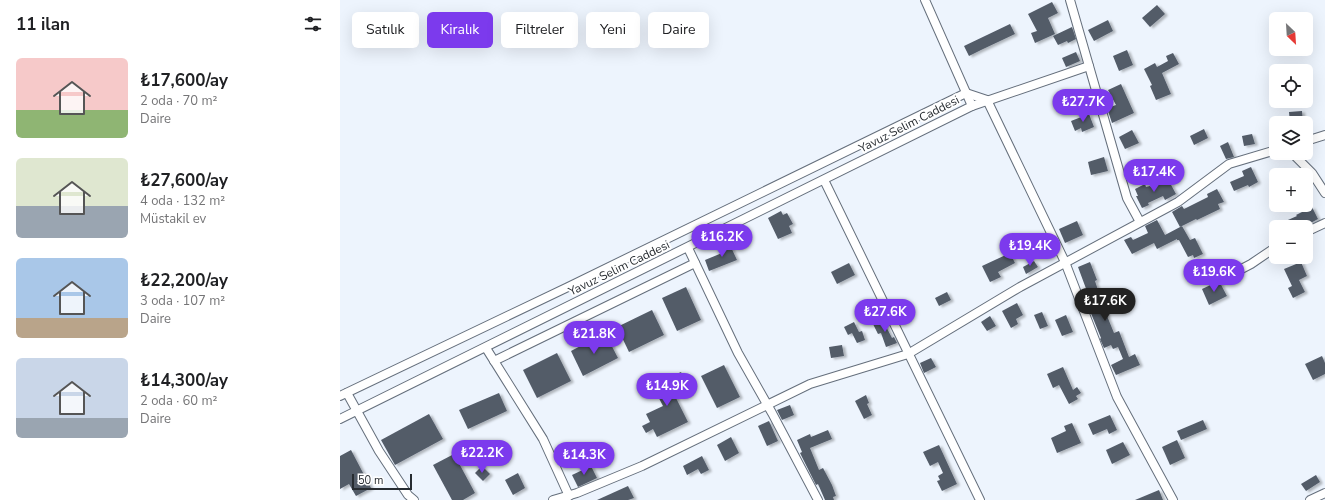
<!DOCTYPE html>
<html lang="tr">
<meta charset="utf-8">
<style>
:root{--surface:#fff;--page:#f6f6f6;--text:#202124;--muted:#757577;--accent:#7c3aed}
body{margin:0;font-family:"Nunito Sans",sans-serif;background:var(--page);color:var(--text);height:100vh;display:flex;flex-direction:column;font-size:15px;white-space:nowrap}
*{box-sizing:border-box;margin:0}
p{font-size:13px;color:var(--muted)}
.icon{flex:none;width:22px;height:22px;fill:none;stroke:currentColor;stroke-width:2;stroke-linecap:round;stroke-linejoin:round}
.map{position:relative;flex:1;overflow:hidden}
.panel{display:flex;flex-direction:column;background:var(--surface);width:340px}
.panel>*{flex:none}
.banner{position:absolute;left:12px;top:12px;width:380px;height:36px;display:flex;gap:8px}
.needle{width:26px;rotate:155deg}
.tools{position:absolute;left:929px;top:12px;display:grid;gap:8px}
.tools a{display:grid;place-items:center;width:44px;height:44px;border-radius:6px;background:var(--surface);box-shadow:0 4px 16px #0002;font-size:20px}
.scale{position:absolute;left:12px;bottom:10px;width:60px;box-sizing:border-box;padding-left:4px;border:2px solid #272c31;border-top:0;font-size:11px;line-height:14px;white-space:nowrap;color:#272c31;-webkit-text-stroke:3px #fff;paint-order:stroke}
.price{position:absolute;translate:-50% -34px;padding:0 9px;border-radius:14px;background:var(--accent);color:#fff;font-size:13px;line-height:26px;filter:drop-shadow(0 1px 2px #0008)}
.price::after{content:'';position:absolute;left:50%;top:24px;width:12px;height:9px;margin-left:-6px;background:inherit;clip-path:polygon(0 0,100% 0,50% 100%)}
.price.selected{background:#222;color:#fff}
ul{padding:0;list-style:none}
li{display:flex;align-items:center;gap:12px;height:100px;padding:0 16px}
li span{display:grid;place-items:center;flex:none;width:112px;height:80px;border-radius:6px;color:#555}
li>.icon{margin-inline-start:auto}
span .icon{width:48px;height:48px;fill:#fffc;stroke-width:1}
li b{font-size:17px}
h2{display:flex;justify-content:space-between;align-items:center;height:48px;padding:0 16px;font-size:17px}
.chip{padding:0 14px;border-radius:6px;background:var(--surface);box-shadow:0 4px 16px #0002;font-size:14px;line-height:36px}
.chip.selected{background:var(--accent);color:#fff}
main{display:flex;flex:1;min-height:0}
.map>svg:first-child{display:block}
</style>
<main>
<section class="panel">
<h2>11 ilan<svg class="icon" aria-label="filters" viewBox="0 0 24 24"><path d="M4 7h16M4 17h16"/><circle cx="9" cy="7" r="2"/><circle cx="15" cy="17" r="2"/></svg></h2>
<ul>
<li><span style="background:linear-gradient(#f6c9c9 65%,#8fb573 0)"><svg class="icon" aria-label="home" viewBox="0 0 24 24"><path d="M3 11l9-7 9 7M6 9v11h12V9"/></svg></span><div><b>₺17,600/ay</b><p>2 oda · 70 m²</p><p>Daire</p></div></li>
<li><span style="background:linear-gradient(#dfe7d0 60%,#9aa5b1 0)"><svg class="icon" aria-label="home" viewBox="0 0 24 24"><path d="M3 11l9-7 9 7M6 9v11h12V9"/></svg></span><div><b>₺27,600/ay</b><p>4 oda · 132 m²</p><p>Müstakil ev</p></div></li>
<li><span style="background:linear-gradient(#a9c7e8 75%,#b9a48a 0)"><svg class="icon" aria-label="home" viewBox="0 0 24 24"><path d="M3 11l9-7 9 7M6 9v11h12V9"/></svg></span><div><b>₺22,200/ay</b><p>3 oda · 107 m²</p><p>Daire</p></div></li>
<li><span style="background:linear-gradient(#c9d6e8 75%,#9aa5b1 0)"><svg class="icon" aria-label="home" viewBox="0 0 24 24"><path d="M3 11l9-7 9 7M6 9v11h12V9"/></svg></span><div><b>₺14,300/ay</b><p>2 oda · 60 m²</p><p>Daire</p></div></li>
</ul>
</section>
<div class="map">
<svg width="985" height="500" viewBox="0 0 985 500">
<defs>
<filter id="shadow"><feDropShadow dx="3" dy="1.5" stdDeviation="1" flood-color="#0004"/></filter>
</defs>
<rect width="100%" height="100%" fill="#edf4fd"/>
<!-- building -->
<g fill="#525b68" filter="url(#shadow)">
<path d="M712,2L718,13L708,18L715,34L695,43L691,33L697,31L688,14Z"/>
<path d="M817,5L825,14L810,27L802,18Z"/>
<path d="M768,20L773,31L754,41L748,30Z"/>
<path d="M670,24L675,34L641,50L629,56L624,46Z"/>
<path d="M732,27L736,39L728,43L727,41L718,45L713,36Z"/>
<path d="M787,50L793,65L779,71L773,56Z"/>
<path d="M736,52L740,61L726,67L722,58Z"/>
<path d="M833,53L839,64L822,73L831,94L816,100L810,86L812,85L804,69L815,63L817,67L828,61L826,56Z"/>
<path d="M781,84L794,113L772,123L767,108L776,105L768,90Z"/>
<path d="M962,111L963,123H950L949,112Z"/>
<path d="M749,114L754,127L742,132L741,128L735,131L731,121Z"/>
<path d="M864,129L868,138L854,145L850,136Z"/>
<path d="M792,130L799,143L785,149L779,137Z"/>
<path d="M912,134L915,144L904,146L902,136Z"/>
<path d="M888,142L894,157L886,159L880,146Z"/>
<path d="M764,157L768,171L751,175L748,162Z"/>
<path d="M911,167L918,182L909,187L908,185L894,191L890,182L904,176L902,171Z"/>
<path d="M824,181L827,185L830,183L836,194L825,200L823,196L808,203L809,205L802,208L796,196H798L795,189L805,184L806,187L810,186L811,187Z"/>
<path d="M877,189L884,202L878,204L880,209L857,220L856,219L840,227L832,212L842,206L844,209L868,197L867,194Z"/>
<path d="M972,207L978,219L963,227H932L957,216L956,215Z"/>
<path d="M441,211L443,215L447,213L453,224L449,226L452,233L438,239L428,218Z"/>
<path d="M817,220L825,235L842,226L850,240L855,238L863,254L854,258L853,255L848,257L839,240H837V239L817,249L814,243L792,254L784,240L791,237L793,240L808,233L805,226Z"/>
<path d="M737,221L743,235L725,243L719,229Z"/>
<path d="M389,243L397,260L369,271L365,260L382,253L379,247Z"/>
<path d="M670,253L675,263L658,272L661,277L650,282L642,266Z"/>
<path d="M694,261L698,267L686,274L683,267Z"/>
<path d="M750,262L757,280L755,281L765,311L774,333L779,331L789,357L795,354L800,365L776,375L771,365L783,359L778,347L773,349L771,345L764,348L760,339L761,338L744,296L748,294L738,267Z"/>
<path d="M961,262L967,276L959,280L965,292L953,298L948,288L952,286L944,269Z"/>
<path d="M509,263L515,275L497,284L491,272Z"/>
<path d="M879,281L887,296L869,305L862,289Z"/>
<path d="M346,287L361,320L337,331L322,298Z"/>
<path d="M607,292L611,300L599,306L595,298Z"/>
<path d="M677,303L683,315L676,319L678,324L671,328L662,311Z"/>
<path d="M312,310L324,335L289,352L277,327Z"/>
<path d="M702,312L708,326L700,329L694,315Z"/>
<path d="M726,315L733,332L722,336L715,320Z"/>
<path d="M650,316L656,326L647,331L641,322Z"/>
<path d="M542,319L552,338L554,337L557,343L546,347L541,333L538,334L533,324Z"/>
<path d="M514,322L519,332L522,331L525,340L517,343L512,333L508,335L504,327Z"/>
<path d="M265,333L278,358L243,376L231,351Z"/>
<path d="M502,345L504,356L491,358L489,347Z"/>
<path d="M217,353L231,381L197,398L183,370Z"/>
<path d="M982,356L985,363V374L973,380L965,364Z"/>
<path d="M591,358L596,367L584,373L580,363Z"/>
<path d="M384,365L400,397L377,408L361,376Z"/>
<path d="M723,367L733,390L737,387L741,393L736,396L738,399L729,404L719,385L713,388L707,374Z"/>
<path d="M341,372L347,385L333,392L348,422L317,437L313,429L306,433L302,426L310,422L306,414L323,406L312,385Z"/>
<path d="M159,393L167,411L128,429L119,410Z"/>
<path d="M526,395L529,403L527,404L532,415L524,419L515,401Z"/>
<path d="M450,405L454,415L442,420L437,410Z"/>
<path d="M89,414L103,439L55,465L41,440Z"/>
<path d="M770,415L777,430L769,434L767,429L753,435L748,424Z"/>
<path d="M863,420L867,429L841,440L837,431Z"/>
<path d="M429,421L438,441L427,446L418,426Z"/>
<path d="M732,423L741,443L717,453L711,438L726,431L724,426Z"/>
<path d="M488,430L492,439L470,448L479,470L483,468L492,485L496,496L493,497L494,500H485L478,484L476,485L460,453L462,452L457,440L470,434L471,437Z"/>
<path d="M391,437L399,453L385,461L377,445Z"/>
<path d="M837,440L845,458L830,465L822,447Z"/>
<path d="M783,442L790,455L772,464L766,450Z"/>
<path d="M599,445L617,484L602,491L597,481L600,480L598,476L603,473L598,462L590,466L583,452Z"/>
<path d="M11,450L31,488L16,496L9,484L0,489V456Z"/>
<path d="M114,454L135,493L123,500H112L93,465Z"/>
<path d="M362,456L369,470L361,474L358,469L347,475L343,466Z"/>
<path d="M142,466L150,474L143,481L135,473Z"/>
<path d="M251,466L257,478L238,487L232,475Z"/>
<path d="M178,473L185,488L173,495L165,480Z"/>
<path d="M976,475L980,482L966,491L961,484Z"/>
<path d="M288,486L294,498L288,500H257Z"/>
<path d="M819,490L823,500H795Z"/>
</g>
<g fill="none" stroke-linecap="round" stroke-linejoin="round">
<defs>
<g id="minor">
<path d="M585,0L632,106"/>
<path d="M730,0L787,198L800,222"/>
<path d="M966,141L985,135"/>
<path d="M952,153L972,173L985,193"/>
<path d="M484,180L640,500"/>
<path d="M966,232L985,223"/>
<path d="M348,248L398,353L432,413L478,500"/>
<path d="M888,276L911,264L936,247"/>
<path d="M146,348L203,439L229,496"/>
<path d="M154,361L355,263"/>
<path d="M7,393L39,451L68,495L74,500"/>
<path d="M0,396L228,287L626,93L647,100L725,262L777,397L833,500"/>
<path d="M0,419L632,106L749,66"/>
<path d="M213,500L237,493L302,466L470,384L568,354L680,287L838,202L889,164L936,150"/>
<path d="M970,500L985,493"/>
</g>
</defs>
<!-- minor casing -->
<use href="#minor" stroke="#656f7c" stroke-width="10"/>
<!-- minor -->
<use href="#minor" stroke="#fff" stroke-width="8"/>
</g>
<g text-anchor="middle" stroke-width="4" stroke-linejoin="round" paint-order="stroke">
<!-- street labels -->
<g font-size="12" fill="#272c31" stroke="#fff">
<text transform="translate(569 124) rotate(-27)" y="4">Yavuz Selim Caddesi</text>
<text transform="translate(279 268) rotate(-26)" y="4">Yavuz Selim Caddesi</text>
</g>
</g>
</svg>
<div class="tools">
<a><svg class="needle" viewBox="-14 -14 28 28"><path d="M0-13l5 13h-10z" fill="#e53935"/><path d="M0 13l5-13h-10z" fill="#757577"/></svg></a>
<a><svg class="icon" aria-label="locate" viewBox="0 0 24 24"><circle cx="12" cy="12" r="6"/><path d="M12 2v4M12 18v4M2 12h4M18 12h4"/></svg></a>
<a><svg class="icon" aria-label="layers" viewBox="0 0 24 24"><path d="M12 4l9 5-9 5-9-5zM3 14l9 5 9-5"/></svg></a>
<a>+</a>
<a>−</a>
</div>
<div class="scale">50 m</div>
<b class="price" style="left:743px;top:123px">₺27.7K</b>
<b class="price" style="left:814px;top:193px">₺17.4K</b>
<b class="price" style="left:382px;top:258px">₺16.2K</b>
<b class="price" style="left:690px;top:267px">₺19.4K</b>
<b class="price" style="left:874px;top:293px">₺19.6K</b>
<b class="price selected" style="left:765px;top:322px">₺17.6K</b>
<b class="price" style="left:545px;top:333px">₺27.6K</b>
<b class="price" style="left:254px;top:355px">₺21.8K</b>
<b class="price" style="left:327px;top:407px">₺14.9K</b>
<b class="price" style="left:142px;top:474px">₺22.2K</b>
<b class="price" style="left:244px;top:476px">₺14.3K</b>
<div class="banner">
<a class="chip">Satılık</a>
<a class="chip selected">Kiralık</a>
<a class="chip">Filtreler</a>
<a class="chip">Yeni</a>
<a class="chip">Daire</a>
</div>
</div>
</main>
